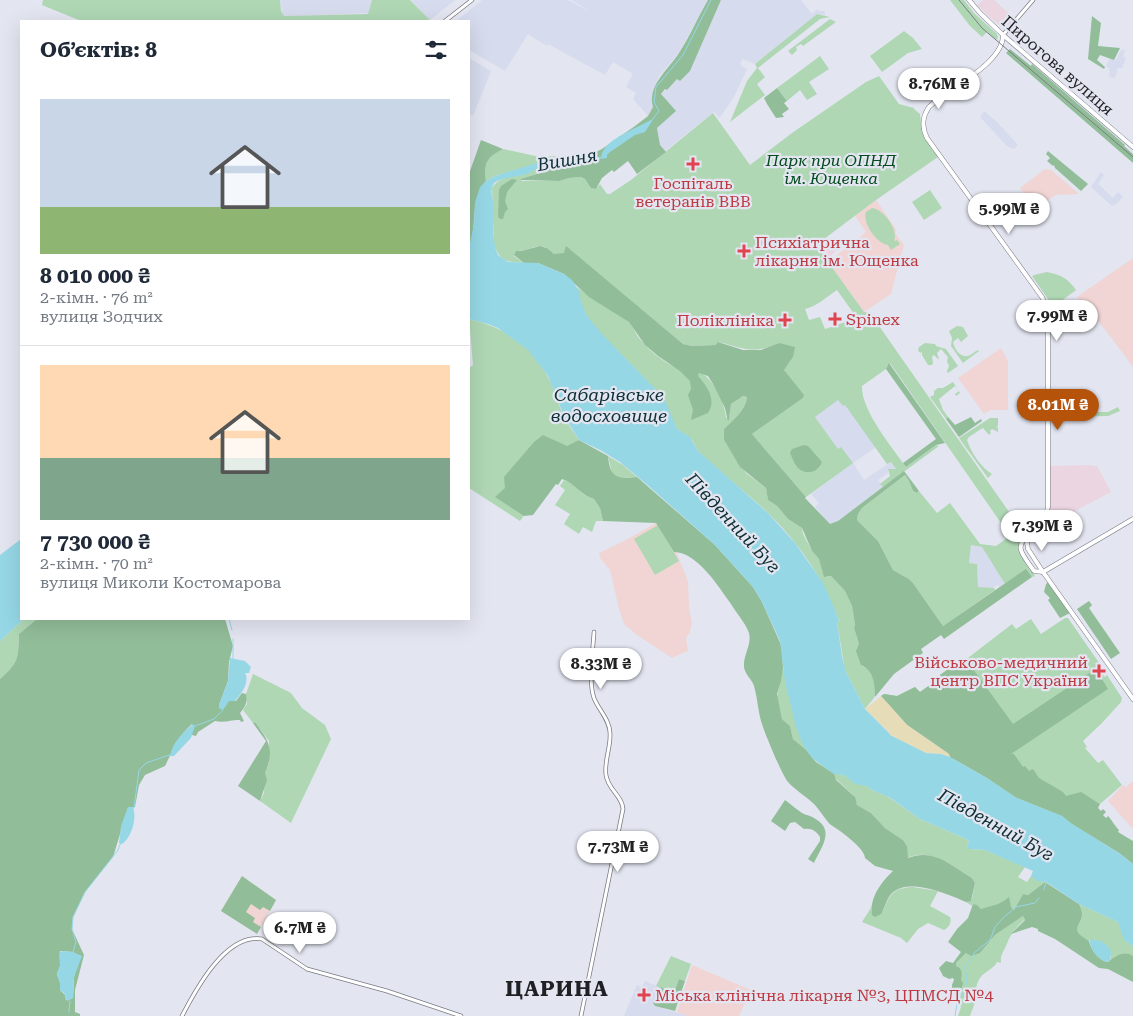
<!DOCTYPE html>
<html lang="uk">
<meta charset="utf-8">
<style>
:root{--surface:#fff;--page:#f2f2f3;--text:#1f2937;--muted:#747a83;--line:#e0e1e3;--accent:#b45309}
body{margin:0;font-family:"Roboto Serif",serif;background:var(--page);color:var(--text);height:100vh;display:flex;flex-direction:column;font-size:19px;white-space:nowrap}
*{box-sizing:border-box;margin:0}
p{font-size:16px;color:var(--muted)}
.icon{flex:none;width:28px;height:28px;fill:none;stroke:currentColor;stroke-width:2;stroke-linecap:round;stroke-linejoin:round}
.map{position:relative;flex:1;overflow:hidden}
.side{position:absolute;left:20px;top:20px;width:450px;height:600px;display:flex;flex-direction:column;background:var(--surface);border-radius:0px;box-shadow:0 5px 20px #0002}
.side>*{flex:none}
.price{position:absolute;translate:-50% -42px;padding:0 11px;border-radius:18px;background:#fff;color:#222;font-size:16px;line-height:32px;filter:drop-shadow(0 1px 2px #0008)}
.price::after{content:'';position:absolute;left:50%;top:30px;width:15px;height:11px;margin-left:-8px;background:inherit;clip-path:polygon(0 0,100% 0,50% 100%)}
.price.selected{background:var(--accent);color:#fff}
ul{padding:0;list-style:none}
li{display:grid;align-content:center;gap:10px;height:265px;padding:0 20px}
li+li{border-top:1px solid var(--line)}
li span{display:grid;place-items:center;height:155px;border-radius:0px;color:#555}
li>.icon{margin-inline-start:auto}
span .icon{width:90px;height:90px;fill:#fffc;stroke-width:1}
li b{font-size:21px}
h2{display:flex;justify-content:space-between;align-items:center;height:60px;padding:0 20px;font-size:21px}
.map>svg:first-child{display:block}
</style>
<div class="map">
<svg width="1133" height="1016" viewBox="0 0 1133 1016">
<rect width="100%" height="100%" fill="#e3e6f1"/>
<!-- commercial -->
<g fill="#ebd5e1">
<path d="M983,0H994L1016,20L1006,31L986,14L977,5Z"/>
<path d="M827,237L837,250L826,260L816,245Z"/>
<path d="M1088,465L1097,466L1111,492L1060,519L1047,515L1049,466Z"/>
</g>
<!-- built -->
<g fill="#d6dbed">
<path d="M280,0H372L368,15L367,13L283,16Z"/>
<path d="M411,0H455L430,20Z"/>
<path d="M482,0H568L590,12L572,0H708L678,54L659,76L655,87L653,107L648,116L633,99L636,93L626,87L633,74L613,62L605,75L548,44L547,46L528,34L505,71L469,50V21H456Z"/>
<path d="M721,0H801L812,14L817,9L820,11H825V15L817,14L755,64L742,59L740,65L747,69L734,97L721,116L719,118L714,112L665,151L660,145L657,128L675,111L661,94L677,79L679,81L690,71Z"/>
<path d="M1121,50H1125L1123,57L1126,58L1122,68H1118L1115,78L1109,77L1110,69L1106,66L1110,58L1116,60Z"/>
<path d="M469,58L491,71L473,116L469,114Z"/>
<path d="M984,111L997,122L1018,145L1014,149L1007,146L980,117Z"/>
<path d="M1101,172L1104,175L1098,184L1113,198L1118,192L1123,197L1116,204L1112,206L1091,187Z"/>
<path d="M838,400L845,405L876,447L853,463L864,480L891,462L896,469H888V473L878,480L883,487L838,521L830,525L815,507L819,503L811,494L852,463L841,448L838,449L815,417Z"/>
<path d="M971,545L982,547L1005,584L1000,587L998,585L991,589L978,587L977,564L969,563Z"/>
<path d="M645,981L660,987L653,1003L655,1006L688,1016H624L637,985L642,987Z"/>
</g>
<!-- education -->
<g fill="#f0d5d4">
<path d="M1045,169L1051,170L1079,194L1056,195L1034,209L1020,188Z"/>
<path d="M876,200L897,231L895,233L904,245L891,294L864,312L828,262L866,232L855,216Z"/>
<path d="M1133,258V367L1107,332L1077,297Z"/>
<path d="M1001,348L1008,361V410H990L984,414L958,378Z"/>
<path d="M656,523L676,551L688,581L689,608L692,623L690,632L686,638L688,651L672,658L637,635L624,624L619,609L610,570L600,558L599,553L624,541Z"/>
<path d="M1133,781V829L1108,801L1123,785L1126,787Z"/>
<path d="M242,876L276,900L257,934L221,911Z"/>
<path d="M692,965L751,990L739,1016H688L677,1012Z"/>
</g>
<!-- green -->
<g fill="#afd7b4" fill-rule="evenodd">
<path d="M43,0H280L281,11L284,16L368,14L372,0H410L430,20L81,21L42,5Z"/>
<path d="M950,0H964L974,13L997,34L998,38L996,40L987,32L982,37L970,26Z"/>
<path d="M817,14L830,17L820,19L758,68L765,77L757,84L765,95L730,122L747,81L757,68L755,64Z"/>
<path d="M830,19L836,22L803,46L801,44L796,47L797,50L792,55L788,51Z"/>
<path d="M904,31L913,38L922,49L908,53L882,72L870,56Z"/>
<path d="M820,56L829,69L809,82L817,94L807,100L800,90L787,101L777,88Z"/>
<path d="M879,76L899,104L914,108V109L920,114L922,133L938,157L876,200L816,245L864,312L870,313L1021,529L1018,550L1035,576L1032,577L1026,570L1005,584L982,547L971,545L969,563L977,564L978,587L994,588L995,590L943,626L913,583L909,579L893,570L878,541L857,520L858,514L862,508L905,475L909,481L913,491L917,493L919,491L937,513L950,503L980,544L996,546L1010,536L890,363L886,369L862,386C861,410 892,447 906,467L936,445L939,446L883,487L880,484L890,476L888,469H896L891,462L887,464L845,405L843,406L838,400L815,417L838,449L841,447L853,463L806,497L752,434L803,398L785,373L784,369L791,360L779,343C751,355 745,348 718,342L715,345L692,346L683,344L566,247V252L562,254H554C551,252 548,248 545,247C535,244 526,252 516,251L514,256L524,263C507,262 500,262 494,244L492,188C497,179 510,175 520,176L519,169L495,176L486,181C484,163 486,158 503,149L540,157L559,156L560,164L583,160L520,179L522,181H558L569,178L581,177L585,179L592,188L596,189L600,184L607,194H610L631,180L713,113L750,165L792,133L866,82ZM837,290L857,318L825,329L820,317L809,320L805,309C818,306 826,297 837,290Z"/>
<path d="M930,190L942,208L924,220L912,202Z"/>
<path d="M872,208C884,209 899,231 894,241L897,240L900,244L891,250L888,245C877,244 862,223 866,212Z"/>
<path d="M1047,272C1062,275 1068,279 1076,290L1060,302H1050L1032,276L1034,275Z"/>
<path d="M577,287C593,300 613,308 629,322C633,326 635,333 639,338C656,359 674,369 698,375L699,372C712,376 725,404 726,417L729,419L731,404L743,396L747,397C746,410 733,420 724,429V440L736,460L746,473L766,488L768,500L777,506L788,519L802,528L803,534L812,551L819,559L823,569L822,571L827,577L831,576L845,591L852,606L855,623L854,628L859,644L862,666C872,669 877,686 875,696C873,700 868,705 865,709L845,670L837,622L840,620L838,619C824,579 798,542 767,512C745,491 720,473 698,451L692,440L677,429L673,421L585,326Z"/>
<path d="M469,319C504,327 531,345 548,377C555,390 558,404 564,417C569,425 574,433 579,440L520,521L469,488V368L473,365Z"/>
<path d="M957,326L963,327L968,336L961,342L958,338L953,342C954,348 960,358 968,356C972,355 975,351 978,350L979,351L963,363L951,346L952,338L949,331Z"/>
<path d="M925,343L935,344L936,346L946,349L958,366L948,373L947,371L949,366L947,361L948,357L941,349L937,353L939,359H938L934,355L932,357L933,363L932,365H928L922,355V352L920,353L918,350L919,347Z"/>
<path d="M953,382L960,393L956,396L955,394L959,391L955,386L939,399L943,410L948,417L946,419L930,397L934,395V391L938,388H943Z"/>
<path d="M1118,407L1120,411L1108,416L1055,417V412H1108Z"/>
<path d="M990,418H998V425L996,428L998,427V432L992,429L990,431L991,433L989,435L983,428L981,429L969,437L967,440C971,452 981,468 992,474L988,478L959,438Z"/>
<path d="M608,456L623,465L637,477L616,478L612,473Z"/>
<path d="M564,480C577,484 579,495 594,499L600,508L603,521H596L592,532L583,527L579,534L564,524L570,514L555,505L565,490L560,486Z"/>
<path d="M658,525L679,561L655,575L634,539Z"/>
<path d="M1065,618H1068L1102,667L1101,669L1104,677L1107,675L1122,698L1121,702L1102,723L1083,741L1087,747L1085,748L1098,763L1103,760L1122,785L1100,804L1087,796L1062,815L1133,864L1015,797L987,778L950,757L949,754L904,721L881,696L884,694L897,696L915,687L920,692L941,677L940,675L962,659L964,661L1012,624L1016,629L1031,619L1041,634Z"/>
<path d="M24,619H37L19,634C18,659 19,662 0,679V641Z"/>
<path d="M783,669L839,774L844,775L852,781L867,786L872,790L887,796L920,819L964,838L969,841L967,846L970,849L985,850L1025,867L1018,877L1027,882L1031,876L1037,880L1045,882L1028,895L1023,894L1014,910L1011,907L1001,903L993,907L981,909L973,904L972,906L966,902L972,899L975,883L972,878C952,866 931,847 907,858V846L903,840L885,828L871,813L857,805L853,795L793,739L790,726L782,719L777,697Z"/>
<path d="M253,674L291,693L302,708L325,725L331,739L291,823L260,801L264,793L265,773L269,763V741L255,722L253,723L243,710L247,704L246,694Z"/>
<path d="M913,887L938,891L930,906L950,917C952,922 949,928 944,930L928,923L918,929L907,943L901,938L862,922L872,906L871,911H883C890,894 893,888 913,887Z"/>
<path d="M1079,904L1118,922C1124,932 1122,940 1133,946V956C1125,951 1116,956 1110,961L1111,956L1090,940L1089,941L1079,936L1076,929C1082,920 1085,914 1079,904Z"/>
<path d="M1023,916L1025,919C1014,930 1011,933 1006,946C1003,953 1000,955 1001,963L997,962C994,969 985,971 980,978C974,987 977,995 974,1005C973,1009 971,1012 970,1016H958L961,1007L958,1001L962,991L961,980L956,966V963L966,953H980L995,935Z"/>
<path d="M671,956L691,964L685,981L679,979L674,993L656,986Z"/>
</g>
<!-- forest -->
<g fill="#92bd99" fill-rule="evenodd">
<path d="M708,0H721L690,71L680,81L677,79L667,90L665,89L661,94L676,111L657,128L660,145L666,152L637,174L628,161L614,172L612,170L602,178L596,189L591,188L585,179L581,177L569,178L559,181L521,180L520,179L557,168L560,164L559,156L589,155L602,149L635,126L648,116L653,107C647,85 669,69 679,53C690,36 698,17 708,0Z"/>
<path d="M1092,16L1101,23L1098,46L1120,48L1114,60L1100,55L1097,60L1105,67L1104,69L1088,59Z"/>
<path d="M1010,49L1031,66L1032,64L1125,145L1124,146L1133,154V163L1006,53Z"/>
<path d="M777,88L787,101L784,103L789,109L782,114L784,117L776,118L767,104L764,98Z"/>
<path d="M481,140L503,149C486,158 484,163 486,181C469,200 478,226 469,248V174Z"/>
<path d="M1048,151L1088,184L1081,191L1055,168L1054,165L1053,166L1047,161L1050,158L1046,154Z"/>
<path d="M512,179L517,180L507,192L505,201L508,209L505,212L503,219H500L498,217L499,190L501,186Z"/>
<path d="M540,246L547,248L554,254L564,253L566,246L683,344L692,346L715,345L718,342L743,350H761L779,343L795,347L793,357L784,370L804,395L803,398L752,434L806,497L805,498L830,524L838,521L904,471L919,491L917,493L913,491L909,481L905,475L862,508L858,514L857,520L878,541L893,570L909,579L913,583L943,626L1026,569L1032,577L944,639L941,635L921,649L923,653L894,674L875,697C875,685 874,671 861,665L856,651L859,644L854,628L855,624L852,606L845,591L831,576L824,577L819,559L812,551L802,528L788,519L777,506L768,500L766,488L740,467L724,440V429C733,420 746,410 747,397L743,396L731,404L729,419L728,421L725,408L713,384L708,376L699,373L698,376C707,386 717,400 708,413L691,420L693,410L688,395L691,389L690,381L680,371L658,356L645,345L629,322L589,297L564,274L538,263H524L514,255L516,251H521Z"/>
<path d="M889,363L945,443L936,445L906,467L903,463L936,439L886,369Z"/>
<path d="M948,417L955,425L971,417L975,423L981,419L982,421L959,437L946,419Z"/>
<path d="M543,435L567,446L579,440L608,456C610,478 617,479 637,477L715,545L753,587L762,602L782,647L783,669L781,681L777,694L782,719L790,726L793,739L806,750L816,762L834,774L836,780L855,797L857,805L871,813L885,828L903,840L907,846L908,858C934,848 950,865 972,878L975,883L971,901L966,902C948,894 909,877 892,893C886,899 885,908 881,914L875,917L872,915C869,898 882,881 893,871L875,866L865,858C865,848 839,830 831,825C827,822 819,809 814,804C806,796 796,791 788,782C783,777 766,736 763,727C758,714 758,700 754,686C752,679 745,675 744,667C743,655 752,645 749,633C745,622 737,614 731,604C719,587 697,552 674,552L656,523L603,521L600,508L594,499C580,495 575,483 562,479L558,485L556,484L533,515L524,516L495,497L505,488L504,477L534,442Z"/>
<path d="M804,445L808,446L822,462C818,472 807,476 798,468C794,464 792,457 790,453L792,449Z"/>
<path d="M1050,581L1072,612L1060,618L1048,600L1050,598L1044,592L1046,584Z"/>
<path d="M1089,601L1092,605L1089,608L1120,653L1111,659L1077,609Z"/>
<path d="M37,619H225L233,646L229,662L228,681L219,705L229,701H236L242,693L246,694C248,702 245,707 240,713L244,721L241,722L240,720C229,720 226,723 215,721L198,732L196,736L192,735V724C178,736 173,750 165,766L145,775L139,785L135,807L128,808L113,857L85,892L73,917L72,929L84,955L75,990V1012L80,1014V1016H0V679C19,662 18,659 19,634ZM60,951L73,952L78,962L74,977L73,998L66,1000L65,995L60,990V983L57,974L60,966Z"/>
<path d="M962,659L970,670L973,669L1013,724L1091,672L1102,679L1108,689L1011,754H1014L1023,767L1025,766L1029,771L1033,769L1039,778L1063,792L1066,796L1081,792L1100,804L1098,808L1101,811L1103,809L1106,812L1103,815L1106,818L1108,816C1112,820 1114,825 1119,830L1118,832L1133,841V864L1119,853L1072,824L1062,816L1015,797L987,778L950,757L949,754L907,725L881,696L884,694L897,696L915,687L920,692L941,677L940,675Z"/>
<path d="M255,722C269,741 275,750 265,773L267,780L260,801L238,786L266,741L253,723Z"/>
<path d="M785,800C791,804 798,811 804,814C811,816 823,821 825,830C828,840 818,854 814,863L808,859L820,841V837C816,831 812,828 804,829L795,822L790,823L785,831L771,821Z"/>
<path d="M242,876L276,900L270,911L263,907L260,910L251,904L246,912L255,918L253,922L261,927L257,934L221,911Z"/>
<path d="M1045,882L1079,904C1091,926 1062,926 1089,941C1091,950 1099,961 1108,962C1116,956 1123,950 1133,956V982L1108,969L1099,968L1055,939L1038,931V929L1032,927L1011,934L1025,920L1023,916L995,935L980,953L971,956L966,953L956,963V966C963,969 962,973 961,980L963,983L959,998L952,993V985L954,980L953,978L949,979L943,976L939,968L946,961L953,963L961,952L948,942L957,929L968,918L973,904L977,905L981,909C993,905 998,906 1009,897L1011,907L1014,910L1023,894L1028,895Z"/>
<path d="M679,979L685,981L675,1011L655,1006L653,1003L660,987L674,993Z"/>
</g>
<!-- sand -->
<path fill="#e6ddb8" d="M881,696L907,725L949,754L950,757L941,754L926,753L890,735V733L865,709Z"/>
<!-- water -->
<g fill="#96d7e5">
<path d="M654,118L645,132L635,135L610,152L607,155V158C585,160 562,166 539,166C528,179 508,174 494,183C489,192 493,198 494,207C494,223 491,239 498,255L508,262L538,263L564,274L572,280L579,291L581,302L587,316L601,333L664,398L677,429L690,437L698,451L768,513L795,543L823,583L834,607L838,619L840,620L837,622L842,656L846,672L865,709L890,734V735L926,753L941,754L950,757L987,778L1015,797L1062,816L1072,824L1119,853L1133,864V946L1124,940L1118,922L1079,904L1046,882L1037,881L1031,876L1033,871L985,850L969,849L967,846L969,841L964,838L920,819L889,797L872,790L867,786L855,784L844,775L834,774L812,758L803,745L796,727L785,682L780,641L762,602L753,587L715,545L652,489L620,462L600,450L579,440L564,416L548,376L528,350L498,328L488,324L469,319V248L474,224L475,202L480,187L486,181L495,176L540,162L569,160L577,157H601C604,138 639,128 654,118Z"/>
<path d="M21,539V619H24L0,641V555Z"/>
<path d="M230,658L245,661L251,667L249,673H245C250,682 242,693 235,701H229L223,710L219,708V705L228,681Z"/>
<path d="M193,724L195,726L191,738L174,756H170C172,743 183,732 193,724Z"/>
<path d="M128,807H133C137,818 132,837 122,844L119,843L121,826Z"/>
<path d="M1090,940C1099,939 1107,943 1111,952L1110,961L1107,962C1098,960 1089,948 1090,940Z"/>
<path d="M62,951L73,952L82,956L74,977L73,998L67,1001L64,993L60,990V983L57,974L60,966L59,953Z"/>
</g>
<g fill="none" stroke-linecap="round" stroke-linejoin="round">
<!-- stream -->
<g stroke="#96d7e5" stroke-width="1">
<path d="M653,119L659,111L654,102L656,87L683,55L711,0"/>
<path d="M229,619L232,630"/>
<path d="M233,660V639"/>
<path d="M195,726L214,719L223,710"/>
<path d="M134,808L139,770L146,763L172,754"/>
<path d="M1044,890L1046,882"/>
<path d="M73,952L76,942L72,929L73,917L85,892L118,850L121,842"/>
<path d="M972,958L974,953L990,940L995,927L1003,918L1016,907L1035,903L1039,898"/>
<path d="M960,999C965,992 970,975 964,968L970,959"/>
<path d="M69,1012L70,1001"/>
<path d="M955,1016L957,1004"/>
</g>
<defs>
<g id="tertiary">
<path d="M445,21L472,0"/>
<path d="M1003,35L1033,0"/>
<path d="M182,1016C196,989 226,933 262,939L307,969L387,991L461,1016"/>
<path d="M581,1016L623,809C622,795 608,790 606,775C604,761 611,747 610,733C610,720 598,709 594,698C588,681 593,651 594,632"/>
</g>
<g id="secondary">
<path d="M969,0L980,13L1003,35L1133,147"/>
<path d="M1003,35C1003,64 949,88 929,107C922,117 922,128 927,138L1042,297L1047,308L1048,324V507C1045,526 1017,536 1021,550C1023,557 1030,565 1034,571L1043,572"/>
<path d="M1026,536L1028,549L1043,572L1133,699"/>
<path d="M1043,572L1133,519"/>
</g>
</defs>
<!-- tertiary casing -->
<use href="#tertiary" stroke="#787b84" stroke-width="4.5"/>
<!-- secondary casing -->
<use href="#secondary" stroke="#787b84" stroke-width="5"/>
<!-- tertiary -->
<use href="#tertiary" stroke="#fff" stroke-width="3"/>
<!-- secondary -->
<use href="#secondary" stroke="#fff" stroke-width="4"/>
<!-- tram -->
<path stroke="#7a7c83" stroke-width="1" d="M959,0L982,28L1133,157"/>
</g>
<!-- markers -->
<g fill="#e0444e" stroke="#e3e6f1" stroke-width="2">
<path d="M690.5 156.5h5v5h5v5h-5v5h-5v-5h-5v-5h5z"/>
<path d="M741.5 243.5h5v5h5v5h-5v5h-5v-5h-5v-5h5z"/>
<path d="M832.5 311.5h5v5h5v5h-5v5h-5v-5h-5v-5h5z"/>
<path d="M782.5 312.5h5v5h5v5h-5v5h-5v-5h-5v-5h5z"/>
<path d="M1096.5 663.5h5v5h5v5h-5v5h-5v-5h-5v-5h5z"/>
<path d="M641.5 987.5h5v5h5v5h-5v5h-5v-5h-5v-5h5z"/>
</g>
<g text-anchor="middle" stroke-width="4.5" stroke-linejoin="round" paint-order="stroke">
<!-- street labels -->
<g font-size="16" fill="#1f2024" stroke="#e3e6f1">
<text transform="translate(1058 65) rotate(41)" y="6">Пирогова вулиця</text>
</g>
<!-- park labels -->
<g font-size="16" font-style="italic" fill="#034a1d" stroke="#e3e6f1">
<text x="831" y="166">Парк при ОПНД<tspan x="831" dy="18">ім. Ющенка</tspan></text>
</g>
<!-- health labels -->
<g font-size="16" fill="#be3a42" stroke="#e3e6f1" text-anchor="start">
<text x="693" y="189" text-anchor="middle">Госпіталь<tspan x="693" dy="18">ветеранів ВВВ</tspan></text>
<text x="755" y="248">Психіатрична<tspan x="755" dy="18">лікарня ім. Ющенка</tspan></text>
<text x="846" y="325">Spinex</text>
<text x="774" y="326" text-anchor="end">Поліклініка</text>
<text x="1088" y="668" text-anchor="end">Військово-медичний<tspan x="1088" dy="18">центр ВПС України</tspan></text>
<text x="655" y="1001">Міська клінічна лікарня №3, ЦПМСД №4</text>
</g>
<!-- water labels -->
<g font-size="18" font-style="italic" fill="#0e2f35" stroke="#e3e6f1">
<text transform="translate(567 160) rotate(-10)" y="6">Вишня</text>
<text x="609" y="401">Сабарівське<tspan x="609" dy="21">водосховище</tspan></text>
<text transform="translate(733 523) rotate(47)" y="6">Південний Буг</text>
<text transform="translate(996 825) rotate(29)" y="6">Південний Буг</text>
</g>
<!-- district labels -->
<g font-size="21" font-weight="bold" letter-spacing="1" fill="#1f2024" stroke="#e3e6f1">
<text x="557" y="996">ЦАРИНА</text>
</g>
</g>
</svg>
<b class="price" style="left:939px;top:110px">8.76M ₴</b>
<b class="price" style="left:1009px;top:235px">5.99M ₴</b>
<b class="price" style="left:1057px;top:342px">7.99M ₴</b>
<b class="price selected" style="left:1058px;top:431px">8.01M ₴</b>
<b class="price" style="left:1042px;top:552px">7.39M ₴</b>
<b class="price" style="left:601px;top:690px">8.33M ₴</b>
<b class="price" style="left:618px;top:873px">7.73M ₴</b>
<b class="price" style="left:300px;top:954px">6.7M ₴</b>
<section class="side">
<h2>Об’єктів: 8<svg class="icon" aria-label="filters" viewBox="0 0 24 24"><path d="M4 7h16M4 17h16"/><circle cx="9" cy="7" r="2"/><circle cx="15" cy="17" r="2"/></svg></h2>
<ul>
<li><span style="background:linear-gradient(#c9d6e8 70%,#8fb573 0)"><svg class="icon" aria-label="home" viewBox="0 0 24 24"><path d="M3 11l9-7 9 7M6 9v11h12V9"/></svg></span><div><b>8 010 000 ₴</b><p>2-кімн. · 76 m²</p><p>вулиця Зодчих</p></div></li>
<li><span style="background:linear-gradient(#ffd9b3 60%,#7fa58c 0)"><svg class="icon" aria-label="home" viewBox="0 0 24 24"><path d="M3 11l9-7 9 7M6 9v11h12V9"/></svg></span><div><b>7 730 000 ₴</b><p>2-кімн. · 70 m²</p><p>вулиця Миколи Костомарова</p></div></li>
</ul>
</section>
</div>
